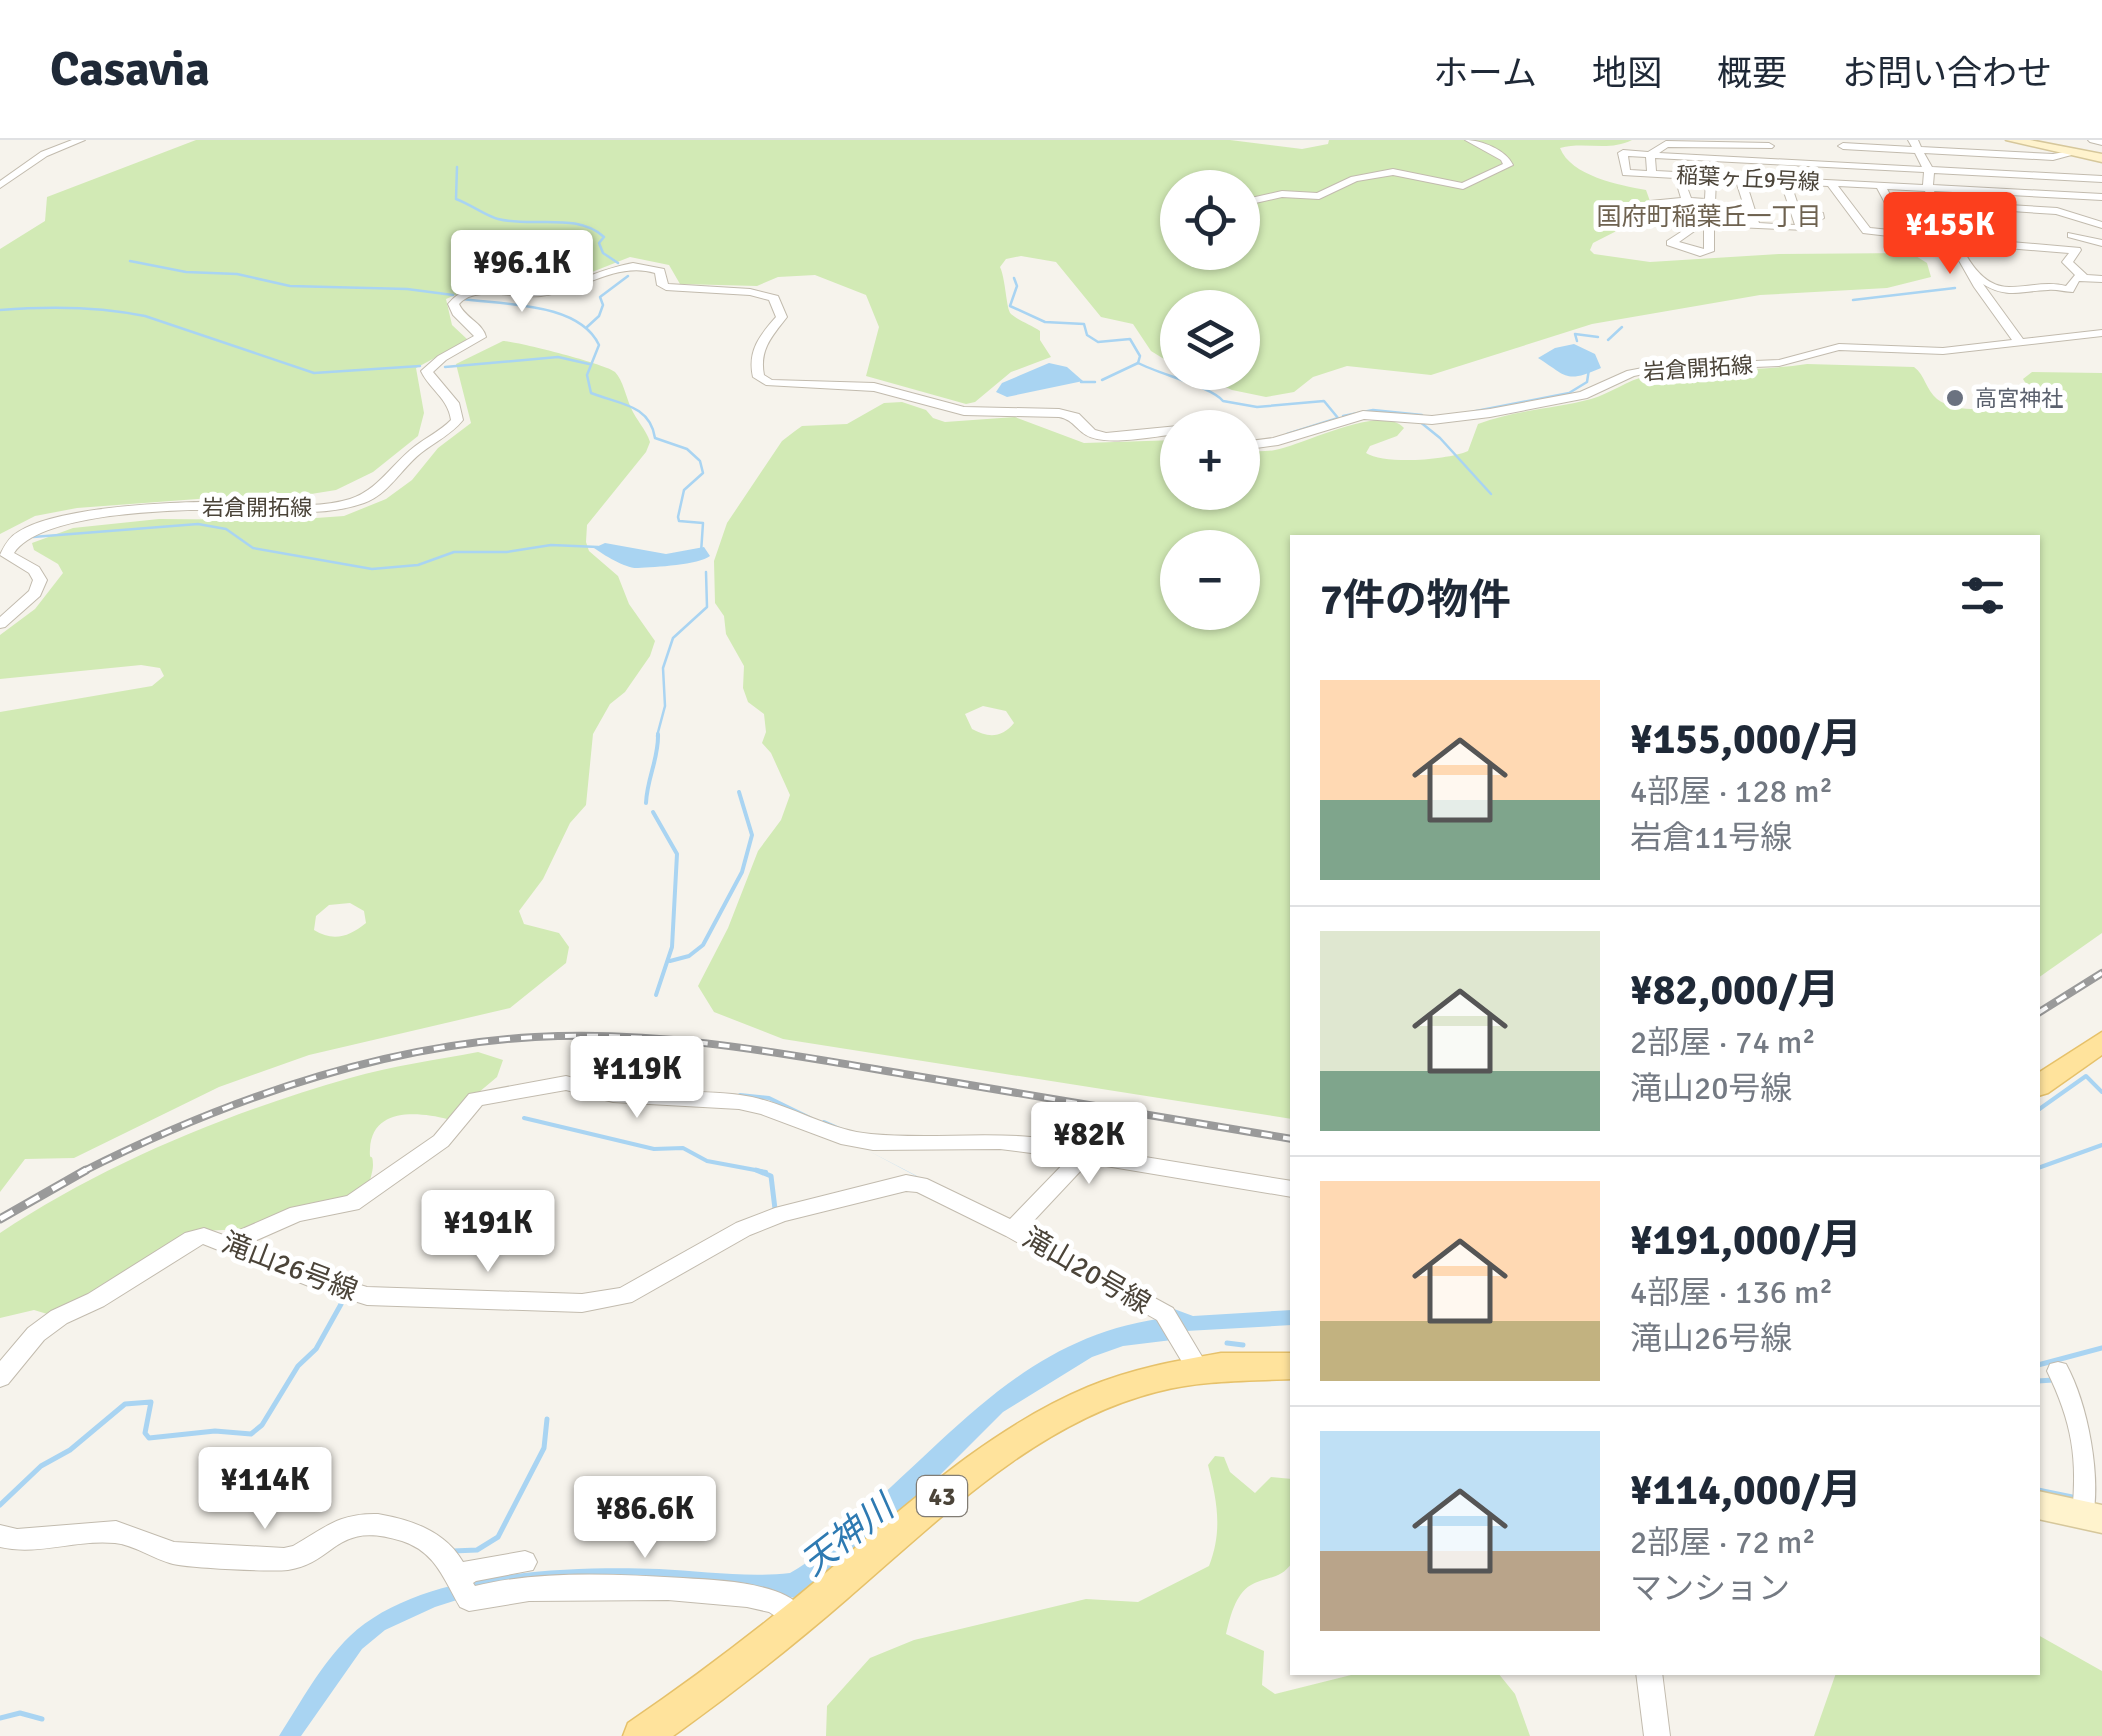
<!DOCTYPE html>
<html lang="ja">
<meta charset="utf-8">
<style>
:root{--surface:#fff;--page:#f2f2f3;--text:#1f2937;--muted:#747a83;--line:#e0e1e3;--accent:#fc3f1d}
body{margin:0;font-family:Signika,"Noto Sans JP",sans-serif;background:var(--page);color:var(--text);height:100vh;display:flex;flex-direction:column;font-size:38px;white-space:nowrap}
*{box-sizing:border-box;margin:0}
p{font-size:32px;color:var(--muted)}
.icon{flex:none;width:55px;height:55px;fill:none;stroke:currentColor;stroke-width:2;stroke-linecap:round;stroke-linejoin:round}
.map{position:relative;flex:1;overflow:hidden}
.panel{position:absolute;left:1290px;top:395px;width:750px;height:1140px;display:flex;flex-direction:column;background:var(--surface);border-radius:0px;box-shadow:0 2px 8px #0004}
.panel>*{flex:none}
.fabs{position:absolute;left:1160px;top:30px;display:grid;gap:20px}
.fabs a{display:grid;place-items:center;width:100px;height:100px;border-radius:50%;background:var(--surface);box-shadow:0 2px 8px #0004;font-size:50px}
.price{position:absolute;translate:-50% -85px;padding:0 22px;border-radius:10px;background:#fff;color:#222;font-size:32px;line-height:65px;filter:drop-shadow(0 2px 5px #0008)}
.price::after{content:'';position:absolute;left:50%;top:60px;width:30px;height:22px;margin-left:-15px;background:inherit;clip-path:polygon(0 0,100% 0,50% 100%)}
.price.active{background:var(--accent);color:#fff}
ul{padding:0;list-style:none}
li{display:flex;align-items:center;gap:30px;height:250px;padding:0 30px}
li+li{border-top:2px solid var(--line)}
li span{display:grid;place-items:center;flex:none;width:280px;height:200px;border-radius:0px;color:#555}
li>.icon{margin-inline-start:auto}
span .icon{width:120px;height:120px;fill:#fffc;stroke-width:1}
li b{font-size:42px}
h2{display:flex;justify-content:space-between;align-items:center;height:120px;padding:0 30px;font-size:42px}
header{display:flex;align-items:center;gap:60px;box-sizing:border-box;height:140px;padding:0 50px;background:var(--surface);border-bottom:2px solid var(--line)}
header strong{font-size:48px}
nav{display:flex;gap:55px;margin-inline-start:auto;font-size:35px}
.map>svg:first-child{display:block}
</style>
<header>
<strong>Casavia</strong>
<nav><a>ホーム</a><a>地図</a><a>概要</a><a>お問い合わせ</a></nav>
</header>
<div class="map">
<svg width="2102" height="1596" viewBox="0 0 2102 1596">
<rect width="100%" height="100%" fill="#f6f3ec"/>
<!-- green -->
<g fill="#d2eab5" fill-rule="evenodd">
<path d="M196,0H1230L1302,9L1328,4L1329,0H1632C1608,12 1585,1 1560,8C1571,36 1619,45 1646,50L1651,64L1638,80L1593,103L1590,110L1594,114L1650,122L1779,114L1911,113L1927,123L1931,137L1887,148L1760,155L1592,184L1431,235L1347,226L1313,237L1294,252L1266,257L1232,250L1194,233L1242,232V168H1178L1177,227L1151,211L1133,184L1101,177L1056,122L1021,116L1006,119L1000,127C1006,140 1006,169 1011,174C1019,181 1032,185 1040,191V200L1051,217L1011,232L975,262L966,264L866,236L879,187L866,155L815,135L778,137L757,146L680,144L669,125L630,117L549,149L474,147L446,159L452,185L468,200L416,228L424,273L418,296L373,332L336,350L286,358H211L77,368L35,376L0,394V109L45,81L47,57ZM1178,48H1242V112H1178Z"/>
<path d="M503,201C519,202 605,224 615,232C623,240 626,257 631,268C636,280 646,289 650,302L646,312L587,385L586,402L589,411L618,436L629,464L655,501L650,516L625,552L610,564L593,594L586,665L570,683L543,739L519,771L524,784L559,793L569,807L566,823L510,868L309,915L219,947L74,1018L25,1019L0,1052V572L152,546L164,536L160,528L141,525L0,539V495L35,469L63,433L58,424L34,410L32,403L73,388L159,379L288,380L344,376L386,359L412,340L438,308L471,283L456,224ZM350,763L364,771L366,783C349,797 333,802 314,790L316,776L329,765Z"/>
<path d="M1807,224L1914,227C1925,235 1926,250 1937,259C1961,277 2000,267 2024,256L2028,247L2023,239L2032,232L2102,233V793L2038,838V398H1292V979L783,899L714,872L698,846L728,788L758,711L781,680L790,655L771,613L762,603L766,592L764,574L748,562L743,548L744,526L726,494L724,476L715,463L714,421L727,383L782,301L795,291L802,286L847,284L884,263L902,262L926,270L933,278L945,282L1015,277L1084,303L1177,300L1178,352H1242L1243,311C1253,311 1264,312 1275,310C1305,305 1381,263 1404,288L1397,296L1370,306L1366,313C1385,325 1448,320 1468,311L1478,284C1514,270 1554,269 1591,259C1610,254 1627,240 1647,236C1701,228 1754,232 1807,224ZM1178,408H1242V472H1178ZM983,566L1006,571L1014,583C1002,598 988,598 972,589L965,574Z"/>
<path d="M478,912L503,920L497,937L447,979C419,972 372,967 370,1009C369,1024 373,1010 373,1025C373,1032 369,1042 368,1049L244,1089L201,1091L54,1176L34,1170L0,1178V1093C106,1023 228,973 350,938C392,926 436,920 478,912Z"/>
<path d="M1215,1316L1224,1317L1230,1332L1255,1353L1271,1337L1292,1339V1423C1280,1440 1267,1436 1251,1445C1235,1454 1230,1478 1226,1494L1264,1511L1262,1545L1275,1554L1359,1533H1498L1515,1554L1530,1596H826L827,1566L870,1518L914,1500L1086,1459L1138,1462L1209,1426C1223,1390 1217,1361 1208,1325Z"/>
<path d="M2038,1495L2102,1531V1596H1814L1836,1533L2038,1532Z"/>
</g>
<!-- water -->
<g fill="#a9d4f2">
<path d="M1574,204L1595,214L1601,228C1565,244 1567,236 1538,218L1555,208Z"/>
<path d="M1049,223L1067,227L1083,241L1007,257L996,252L1002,243Z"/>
<path d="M605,403L666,414L704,407L710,416C699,425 655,427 638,428C626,429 604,415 594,408Z"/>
<path d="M865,1009L1166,1166L1193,1176L1292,1170V1185L1186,1191L1172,1200L1123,1206L1092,1217L1003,1272L937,1338L796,1458L753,1453L460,1459L435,1467L385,1490L362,1509L301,1596H279C301,1562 321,1524 350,1496C419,1430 569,1426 659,1429C701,1431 748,1438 790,1433C816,1419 839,1394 861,1374C961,1287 1031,1193 1172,1177L1167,1169Z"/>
</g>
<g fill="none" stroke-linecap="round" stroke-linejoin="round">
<!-- stream-far2 -->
<g stroke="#a9d4f2" stroke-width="2.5">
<path d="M457,27L456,59C470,64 486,76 498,79C533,88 577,72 604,97L599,103L603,113L618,123"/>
<path d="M130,121L186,132L237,134L290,146L407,149L453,155"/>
<path d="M1014,138L1017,146L1010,166L1045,182L1084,184L1087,195L1098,202L1130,199L1140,216L1138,223"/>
<path d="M462,159C503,165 579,162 599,205L587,235L591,253C618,264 650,264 655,298L687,309L699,320"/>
<path d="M1853,160L1955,148"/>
<path d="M0,170C49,166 97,166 145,176L314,233L420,226"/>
<path d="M587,187L599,176L603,165L600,157L628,136"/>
<path d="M1608,200L1622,187"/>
<path d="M1577,201L1575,194L1598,197"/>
<path d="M1138,223C1159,234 1212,247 1223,261L1257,267L1324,261L1338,278L1287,294"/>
<path d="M445,227L558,217L589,224"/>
<path d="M1102,240L1138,223"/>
<path d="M1081,242H1095"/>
<path d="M1476,271L1569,253L1587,242L1589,229"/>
<path d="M1343,276L1373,270L1422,275"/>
<path d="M1419,281L1440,298L1491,354"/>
<path d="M1186,285L1199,288"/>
<path d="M700,321L703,333L684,350L678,377L679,381L703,383L701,413"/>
<path d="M33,397L198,384L226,389L253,408L372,429L418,425L454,412H507L551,405L598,407"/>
<path d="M657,596L665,566L663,528L673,498L707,467L706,432"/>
</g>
<!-- stream-far1 -->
<g stroke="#a9d4f2" stroke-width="4">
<path d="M646,663C647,638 659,618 658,594"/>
<path d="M653,672L677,714L672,807L656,855"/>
<path d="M670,821L689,816L703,805L742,732L752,695L739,652"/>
<path d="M664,944L684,951"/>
<path d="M740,955L769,958L810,978"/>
<path d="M2038,970L2086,936L2102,952"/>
<path d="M524,978L654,1009L683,1008L707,1021L766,1032"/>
<path d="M824,982L842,990"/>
<path d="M2038,1028L2102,1005"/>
</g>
<!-- stream -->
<g stroke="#a9d4f2" stroke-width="5">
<path d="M756,1030L771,1036L775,1069"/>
<path d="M1227,1203L1243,1205"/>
<path d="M2038,1225L2102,1208"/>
<path d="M2038,1241L2053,1240"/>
<path d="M2038,1350L2077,1358"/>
<path d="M0,1365L41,1326L70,1310L125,1264L151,1262L145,1293L149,1298L215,1291L251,1294L262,1285L298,1226L316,1209L345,1157"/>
<path d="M453,1411L477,1410L498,1397L544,1308L547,1279"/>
<path d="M0,1578L20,1573L42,1579"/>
</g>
<defs>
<g id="street">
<path d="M72,0H85L47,16L0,48V41L41,12Z"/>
<path d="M1465,0C1482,0 1506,10 1513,25L1463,49L1393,35L1357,41L1319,59L1282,57L1242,66V60L1282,51L1317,53L1351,37L1393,29L1462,43L1503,24L1501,20Z"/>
<path d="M1908,0H1918L1921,7L2053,14L2070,11L2075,14L2053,20L1924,13L1932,27L2102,36V42L1934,33L1933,45L2102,54V60L1934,51L1948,80L1978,82L1970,66L1975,63L2057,68L2102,82V88L2056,74L1982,69L1999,101L2080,108L2081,110L2073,122L2087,135L2102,136V142L2079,141L2073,152C2065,152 2056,149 2048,150C2021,151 2007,159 1983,144L2023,199L2102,190V196L1943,214L1839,210L1779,226L1658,231L1634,236L1587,258L1490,277L1432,284L1364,279L1278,305L1242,310V302L1273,298L1363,271L1432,276L1490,269L1580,252L1627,231L1658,225L1779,220L1839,204L1943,208L2012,200L1974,147L1949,103L1863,93L1828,46L1791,44L1799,68L1823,73L1824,78L1819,81L1814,76L1801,74L1805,90L1714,86V111L1700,116L1667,105V101L1701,79L1749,82L1736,41L1716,40L1715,62L1710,65L1696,64L1697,70H1691L1685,64L1653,66L1650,65V61L1681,58L1675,38L1623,35L1618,13L1623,10L1648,12L1666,1L1769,3L1774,6L1772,8L1668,7L1659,13L1922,27L1915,13L1843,9L1838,6L1843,3L1912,7ZM1628,16L1646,17L1647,31L1630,30ZM1655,18L1924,32L1923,45L1656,31ZM1684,39L1706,40L1705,59L1691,58ZM1746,42L1781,43L1795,85L1759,83ZM1838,46L1877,48L1900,91L1870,88ZM1887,49L1925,51L1946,96L1911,93ZM1704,85V109L1679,102L1703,85ZM1951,86L1981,88L1991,106L1995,107L2069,113L2062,122L2075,135L2066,146C2047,141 2029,147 2009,147C1978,147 1963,110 1951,86Z"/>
<path d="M2088,0H2102V5L2090,2Z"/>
<path d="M2068,93L2102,100V106L2068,97Z"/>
<path d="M633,123L664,129L668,144L750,149L778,156L787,177C772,196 759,210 764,235L772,240L874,243L964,267L1059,269L1079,274L1095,290L1106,293L1178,286L1182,288H1178V294C1155,296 1105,307 1086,295C1075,288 1073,280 1059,277L964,275L874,251L766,245L753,237C747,211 760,195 776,177L769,160L750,155L666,150L657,145L655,133C616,121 580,152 541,156C517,159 476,144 459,164C465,178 483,183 486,197L446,220L433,232L459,263L463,280C451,295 436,301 421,313C401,329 389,354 364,363C322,378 277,370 234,370C185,369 42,371 14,413L39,427L47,440L40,456L5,487L0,488V477L29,451L33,440L29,433L0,415C4,406 9,397 18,392C60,365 185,361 236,362C273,363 314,370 350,359C378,350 392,324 414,307C427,297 440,291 451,280C448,258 430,250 421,231L438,216L474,196L453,175L448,164C471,135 511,154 543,149C574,145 602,128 633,123Z"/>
<path d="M566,936C581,940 596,944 610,947C653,955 698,949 740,955C786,961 825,990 871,994C943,1001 1014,986 1084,1007L1292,1041V1057L1088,1023L1027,1088L1173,1168L1210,1230L1207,1237L1199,1239L1191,1237L1157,1180L1006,1096L917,1052L906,1051L785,1081L750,1095L632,1162L582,1172L367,1165L316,1149L203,1104L104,1166L67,1183L44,1200L8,1244L0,1247V1221L28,1188L51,1171L88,1154L185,1093L204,1088L226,1096L290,1068L347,1056L434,996L469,954ZM566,950L613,962L739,969L761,974L841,1004L873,1010L1000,1009L1069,1018L1010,1079L927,1039L906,1035L775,1068L736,1083L620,1148L582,1154L367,1147L327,1135L248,1104L300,1081L359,1069L448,1006L482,965Z"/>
<path d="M2058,1222L2066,1224C2088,1264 2102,1338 2092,1383L2084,1386L2076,1383L2072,1375C2078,1319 2072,1282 2047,1231L2050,1224Z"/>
<path d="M378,1374C412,1380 445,1391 463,1422L525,1411L533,1414L537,1422L533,1430L476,1441L473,1443L475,1446C541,1430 615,1434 683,1438C714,1440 746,1441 775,1451C789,1456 804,1465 810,1479L807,1487L798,1491L769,1472L747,1467L668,1460L529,1461L469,1471L460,1467C444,1440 436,1412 402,1401C335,1380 337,1422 288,1430C270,1432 191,1428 173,1424C153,1419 135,1405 115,1403C76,1399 38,1416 0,1407V1385L17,1389L116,1381L174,1402L284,1408L293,1406C325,1388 338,1373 378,1374Z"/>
<path d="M1636,1532H1662L1670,1596H1644Z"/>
</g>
<g id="secondary">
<path d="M2006,0H2030L2102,14V22Z"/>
<path d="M2038,1351L2102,1365V1393L2038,1379Z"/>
</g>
<g id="primary">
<path d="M2102,892V915L2048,953L2038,956V933Z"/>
<path d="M1221,1213H1292V1239C1247,1241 1201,1240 1156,1252C1035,1283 940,1379 848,1458C794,1505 738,1549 680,1591L673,1596H623L628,1583C697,1536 764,1485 828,1431C909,1363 990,1288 1088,1247C1131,1229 1175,1221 1221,1213Z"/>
</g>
</defs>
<!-- street casing -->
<use href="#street" stroke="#c2bbae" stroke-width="2"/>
<!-- secondary casing -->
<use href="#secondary" stroke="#d6c79b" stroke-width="3"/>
<!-- primary casing -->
<use href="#primary" stroke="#e6c16a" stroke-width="3"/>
<!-- street -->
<use href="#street" fill="#fff" fill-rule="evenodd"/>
<!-- secondary -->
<use href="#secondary" fill="#fff3cd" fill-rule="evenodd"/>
<!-- primary -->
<use href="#primary" fill="#ffe39c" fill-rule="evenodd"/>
<defs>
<g id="rail-far1">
<path d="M2038,873L2102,833"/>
<path d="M82,1032C223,961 376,906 535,897C661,890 781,913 904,934C1033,956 1163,977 1292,999"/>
</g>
<path id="rail" d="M0,1079L86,1030"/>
</defs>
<!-- rail-far1 casing -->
<use href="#rail-far1" stroke="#9a9a9a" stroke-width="8"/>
<!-- rail casing -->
<use href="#rail" stroke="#9a9a9a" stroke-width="9"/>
<!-- rail-far1 -->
<use href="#rail-far1" stroke="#fff" stroke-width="4" stroke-dasharray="11" stroke-linecap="butt"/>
<!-- rail -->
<use href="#rail" stroke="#fff" stroke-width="5" stroke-dasharray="15" stroke-linecap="butt"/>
</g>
<!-- markers -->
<circle fill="#6b7280" stroke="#fff" stroke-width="4" cx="1955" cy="258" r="10"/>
<g text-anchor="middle" stroke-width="10" stroke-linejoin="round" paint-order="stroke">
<!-- far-street labels -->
<g font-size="22" fill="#4b4439" stroke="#fff">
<text transform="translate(1748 38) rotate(3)" y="8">稲葉ヶ丘9号線</text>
<text transform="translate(1698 228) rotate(-4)" y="8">岩倉開拓線</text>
<text x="257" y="375">岩倉開拓線</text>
</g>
<!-- far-worship labels -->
<g font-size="22" fill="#5b616d" stroke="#fff" text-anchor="start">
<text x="1975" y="266">高宮神社</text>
</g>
<!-- far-neighbourhood labels -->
<g font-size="25" fill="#6e6250" stroke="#fff">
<text x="1709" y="85">国府町稲葉丘一丁目</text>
</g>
<!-- shield labels -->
<rect fill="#fff" stroke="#817c74" stroke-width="2.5" x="917" y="1336" width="50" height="40" rx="8"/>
<g font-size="25" font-weight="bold" fill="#4b4439">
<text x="942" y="1365">43</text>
</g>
<!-- street labels -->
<g font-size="28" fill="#4b4439" stroke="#fff">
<text transform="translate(290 1126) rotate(21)" y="10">滝山26号線</text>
<text transform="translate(1087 1130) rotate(30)" y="10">滝山20号線</text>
</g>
<!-- near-water labels -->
<g font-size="35" font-style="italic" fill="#2e7ab2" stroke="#fff">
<text transform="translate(847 1395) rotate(-38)" y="12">天神川</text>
</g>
</g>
</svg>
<div class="fabs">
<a><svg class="icon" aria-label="locate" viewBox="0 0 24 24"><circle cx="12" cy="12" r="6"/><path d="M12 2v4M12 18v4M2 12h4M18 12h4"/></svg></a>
<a><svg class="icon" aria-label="layers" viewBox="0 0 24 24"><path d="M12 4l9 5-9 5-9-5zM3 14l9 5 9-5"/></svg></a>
<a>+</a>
<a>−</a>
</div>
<b class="price active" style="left:1950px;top:137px">¥155K</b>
<b class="price" style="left:522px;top:175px">¥96.1K</b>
<b class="price" style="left:637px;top:981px">¥119K</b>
<b class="price" style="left:1089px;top:1047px">¥82K</b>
<b class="price" style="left:488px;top:1135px">¥191K</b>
<b class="price" style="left:265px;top:1392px">¥114K</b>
<b class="price" style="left:645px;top:1421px">¥86.6K</b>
<section class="panel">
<h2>7件の物件<svg class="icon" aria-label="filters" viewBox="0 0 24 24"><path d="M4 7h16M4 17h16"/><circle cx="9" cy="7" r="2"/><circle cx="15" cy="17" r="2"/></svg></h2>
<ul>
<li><span style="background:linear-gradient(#ffd9b3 60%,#7fa58c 0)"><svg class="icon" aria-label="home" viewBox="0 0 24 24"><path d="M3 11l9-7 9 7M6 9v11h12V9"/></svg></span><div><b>¥155,000/月</b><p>4部屋 · 128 m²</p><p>岩倉11号線</p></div></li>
<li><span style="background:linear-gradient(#dfe7d0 70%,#7fa58c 0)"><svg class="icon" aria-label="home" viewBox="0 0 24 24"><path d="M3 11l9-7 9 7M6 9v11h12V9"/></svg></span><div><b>¥82,000/月</b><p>2部屋 · 74 m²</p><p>滝山20号線</p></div></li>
<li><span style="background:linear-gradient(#ffd9b3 70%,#c2b280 0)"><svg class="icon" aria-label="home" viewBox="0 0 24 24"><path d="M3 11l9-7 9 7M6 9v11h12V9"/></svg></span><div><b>¥191,000/月</b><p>4部屋 · 136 m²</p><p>滝山26号線</p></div></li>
<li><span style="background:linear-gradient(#bfe0f5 60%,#b9a48a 0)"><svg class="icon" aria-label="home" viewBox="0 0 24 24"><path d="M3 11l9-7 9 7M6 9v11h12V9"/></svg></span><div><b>¥114,000/月</b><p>2部屋 · 72 m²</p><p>マンション</p></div></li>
</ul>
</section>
</div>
